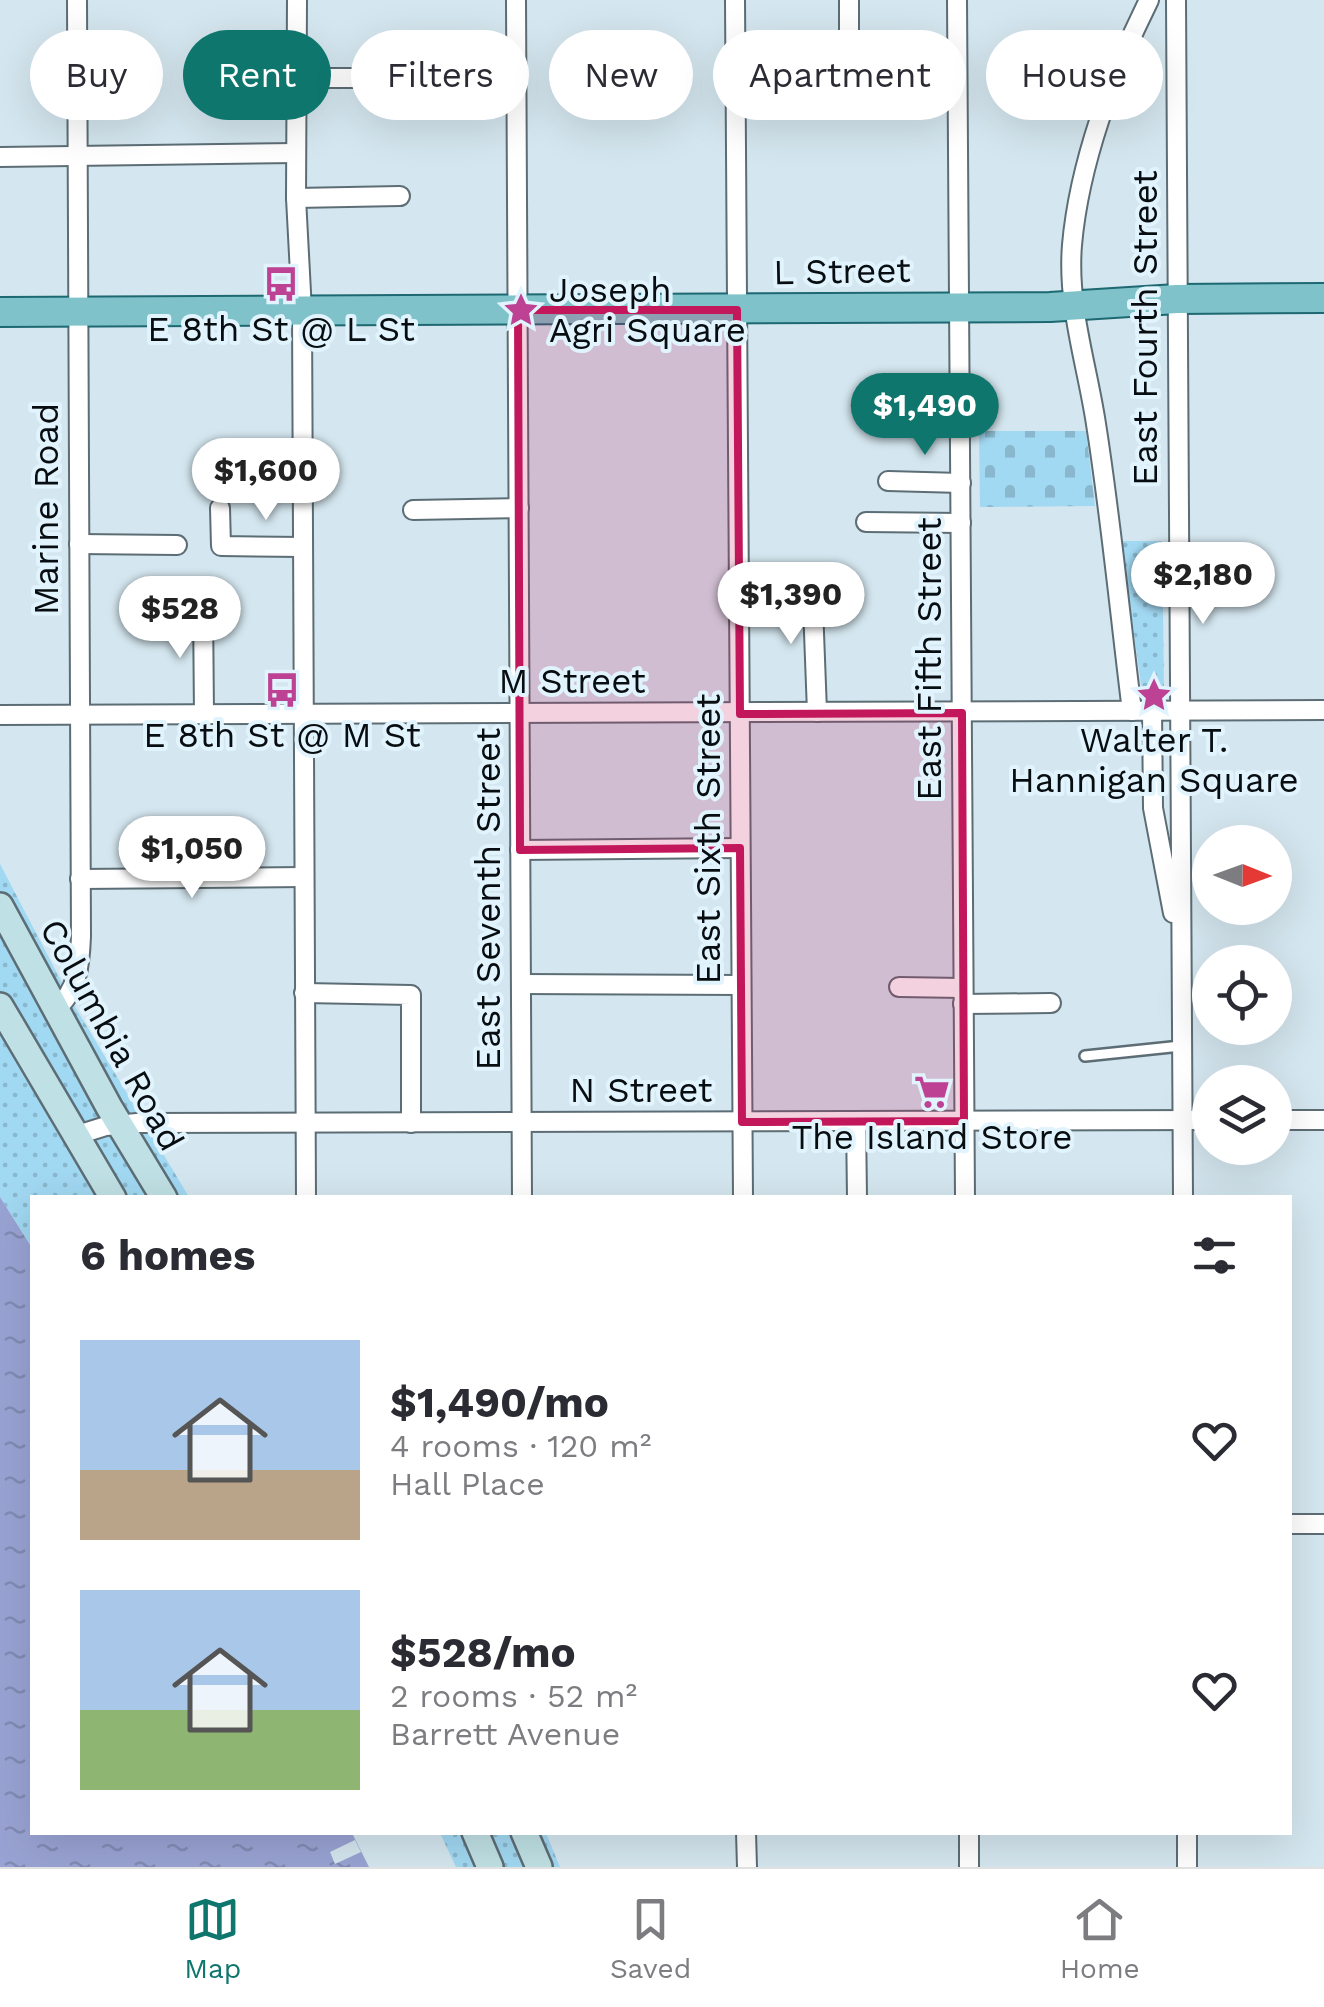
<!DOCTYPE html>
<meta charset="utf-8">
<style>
:root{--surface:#fff;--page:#f7f7f7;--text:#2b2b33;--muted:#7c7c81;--line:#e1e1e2;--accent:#0f766e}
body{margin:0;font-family:"Work Sans",sans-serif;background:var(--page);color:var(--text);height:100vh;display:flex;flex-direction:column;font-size:38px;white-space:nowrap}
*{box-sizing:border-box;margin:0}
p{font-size:32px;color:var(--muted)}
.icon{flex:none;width:55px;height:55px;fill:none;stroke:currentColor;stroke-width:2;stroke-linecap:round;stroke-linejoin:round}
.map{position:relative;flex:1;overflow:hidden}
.panel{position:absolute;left:30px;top:1195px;width:1262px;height:640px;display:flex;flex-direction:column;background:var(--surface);border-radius:0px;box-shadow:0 10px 40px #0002}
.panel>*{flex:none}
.hud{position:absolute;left:30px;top:30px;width:1265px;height:90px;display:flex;gap:20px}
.needle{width:65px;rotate:91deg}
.buttons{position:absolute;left:1192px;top:825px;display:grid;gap:20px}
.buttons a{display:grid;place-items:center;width:100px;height:100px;border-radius:50%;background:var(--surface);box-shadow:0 10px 40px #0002;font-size:50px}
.price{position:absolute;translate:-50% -85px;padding:0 22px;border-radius:35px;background:#fff;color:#222;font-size:32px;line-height:65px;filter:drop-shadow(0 2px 5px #0008)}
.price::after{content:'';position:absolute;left:50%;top:60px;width:30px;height:22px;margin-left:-15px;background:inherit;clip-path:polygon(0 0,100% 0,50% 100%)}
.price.active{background:var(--accent);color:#fff}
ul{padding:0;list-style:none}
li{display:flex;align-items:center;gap:30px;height:250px;padding:0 50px}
li span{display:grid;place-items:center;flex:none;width:280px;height:200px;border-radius:0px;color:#555}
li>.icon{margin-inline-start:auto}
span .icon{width:120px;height:120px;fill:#fffc;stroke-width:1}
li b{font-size:42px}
h2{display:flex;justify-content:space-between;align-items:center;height:120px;padding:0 50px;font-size:42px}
.tag{padding:0 35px;border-radius:45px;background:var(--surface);box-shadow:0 10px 40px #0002;font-size:35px;line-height:90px}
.tag.active{background:var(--accent);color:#fff}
.dock{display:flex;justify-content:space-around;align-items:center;height:140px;border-top:2px solid var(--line);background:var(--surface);font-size:28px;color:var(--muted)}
.dock a{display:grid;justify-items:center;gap:5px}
.dock .active{color:var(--accent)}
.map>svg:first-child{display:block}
</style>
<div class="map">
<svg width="1324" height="1867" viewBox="0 0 1324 1867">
<defs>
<pattern id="green-dots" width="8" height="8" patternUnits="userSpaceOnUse" patternTransform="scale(2.5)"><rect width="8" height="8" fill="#a1d8f2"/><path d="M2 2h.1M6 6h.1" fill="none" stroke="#89b8ce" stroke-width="1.8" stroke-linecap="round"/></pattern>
<pattern id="cemetery-stones" width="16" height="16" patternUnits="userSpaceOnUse" patternTransform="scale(2.5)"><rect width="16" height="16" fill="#a1d8f2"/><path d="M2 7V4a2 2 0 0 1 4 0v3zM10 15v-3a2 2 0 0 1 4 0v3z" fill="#89b8ce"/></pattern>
<pattern id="water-ripples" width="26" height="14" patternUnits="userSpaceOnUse" patternTransform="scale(2.5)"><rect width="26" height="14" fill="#99a3d3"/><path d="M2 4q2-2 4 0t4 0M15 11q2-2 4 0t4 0" fill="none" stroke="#828bb4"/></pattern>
</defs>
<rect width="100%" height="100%" fill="#d4e6ef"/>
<!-- green -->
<g fill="url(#green-dots)">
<path d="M1121,541H1162L1164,691H1142Z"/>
<path d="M0,864L71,1000L189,1197L32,1198V1248L0,1197Z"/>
<path d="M440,1833H546L560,1867H456Z"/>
</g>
<!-- cemetery -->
<path fill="url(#cemetery-stones)" d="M979,431H1086L1095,506L980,507Z"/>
<!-- water -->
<path fill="url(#water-ripples)" d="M0,1197L32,1248V1832L352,1833L369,1867H0Z"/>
<!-- pier -->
<path fill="#d4e6ef" d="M355,1840L361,1852L335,1864L330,1852Z"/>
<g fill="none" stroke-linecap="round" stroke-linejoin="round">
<defs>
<path id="lane" d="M1085,1056L1181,1046"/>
<g id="street">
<path d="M297,0L296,198L302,311L306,1198"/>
<path d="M516,0L522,1198"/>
<path d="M735,0L743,1198"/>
<path d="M957,0L965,1198"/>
<path d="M1176,0L1183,1198"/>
<path d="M296,78H400"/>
<path d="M849,83V0"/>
<path d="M0,157L296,153"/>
<path d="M296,198L400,196"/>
<path d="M232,457L302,460"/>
<path d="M888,481L961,483"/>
<path d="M220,508L221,546L302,547"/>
<path d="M413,510L519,508"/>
<path d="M866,522L961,523"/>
<path d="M79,544L177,545"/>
<path d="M812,580L817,712"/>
<path d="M203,606L204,715"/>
<path d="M1152,710L1153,808L1173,913"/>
<path d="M1132,711C1120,615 1111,519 1096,424C1087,364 1067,307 1072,245C1079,164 1113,72 1149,0"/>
<path d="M0,715L1324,710"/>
<path d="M520,850L740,848"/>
<path d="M80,879L304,877"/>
<path d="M521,984L741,985"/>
<path d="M899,987L962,988"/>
<path d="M304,993L411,995V1123"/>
<path d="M963,1004L1051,1003"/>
<path d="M55,1009C78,992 80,963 81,936L77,0"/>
<path d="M1275,1120H1324"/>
<path d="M856,1121L857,1198"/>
<path d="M74,1136L106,1126L137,1123L1210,1120"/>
<path d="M1290,1524H1324"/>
<path d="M746,1832L747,1867"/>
<path d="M969,1832V1867"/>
<path d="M1187,1832V1867"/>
</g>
<g id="secondary">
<path d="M0,906L109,1107L164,1198"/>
<path d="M0,1006L113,1198"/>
<path d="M475,1832L490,1867"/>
<path d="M524,1832L539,1867"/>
</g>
<path id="primary" d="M0,312L1050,307L1177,299L1324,298"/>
</defs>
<!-- lane casing -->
<use href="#lane" stroke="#5d6d75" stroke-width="14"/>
<!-- street casing -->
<use href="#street" stroke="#5d6d75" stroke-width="22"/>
<!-- secondary casing -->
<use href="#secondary" stroke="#5d6d75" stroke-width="30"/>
<!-- primary casing -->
<use href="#primary" stroke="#1d6871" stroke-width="32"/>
<!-- lane -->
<use href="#lane" stroke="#fff" stroke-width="9"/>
<!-- street -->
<use href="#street" stroke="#fff" stroke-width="18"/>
<!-- secondary -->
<use href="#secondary" stroke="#bfe0e4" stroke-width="25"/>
<!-- primary -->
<use href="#primary" stroke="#7fc2c9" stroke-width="28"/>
</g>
<!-- marked area -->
<path fill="#c2185b" fill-opacity="0.2" stroke="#c2185b" stroke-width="8" stroke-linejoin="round" d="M518,310H737L740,714L962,713L964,1121L742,1122L740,848L520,850Z"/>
<!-- icons -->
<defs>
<symbol id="bus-bare" viewBox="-9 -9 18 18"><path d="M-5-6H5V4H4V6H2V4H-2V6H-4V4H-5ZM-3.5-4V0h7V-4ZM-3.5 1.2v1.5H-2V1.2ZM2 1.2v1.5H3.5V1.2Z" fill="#be4293" stroke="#e1f3fc" stroke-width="2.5" paint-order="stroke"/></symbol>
<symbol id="sight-bare" viewBox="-9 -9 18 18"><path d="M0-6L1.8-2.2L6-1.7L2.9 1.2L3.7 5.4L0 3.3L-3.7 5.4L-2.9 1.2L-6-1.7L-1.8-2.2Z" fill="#be4293" stroke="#e1f3fc" stroke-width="2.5" paint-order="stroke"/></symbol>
<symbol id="supermarket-bare" viewBox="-9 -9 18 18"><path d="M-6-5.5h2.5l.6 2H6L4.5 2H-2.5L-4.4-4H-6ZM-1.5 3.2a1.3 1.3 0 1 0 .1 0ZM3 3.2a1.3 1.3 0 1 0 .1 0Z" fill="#be4293" stroke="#e1f3fc" stroke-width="2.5" paint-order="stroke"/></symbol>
</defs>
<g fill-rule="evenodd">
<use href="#bus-bare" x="256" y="259" width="50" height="50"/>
<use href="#sight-bare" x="496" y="285" width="50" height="50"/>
<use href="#bus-bare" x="257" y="665" width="50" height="50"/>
<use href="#sight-bare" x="1129" y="670" width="50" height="50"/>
<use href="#supermarket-bare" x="907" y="1067" width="50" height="50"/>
</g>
<g text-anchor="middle" stroke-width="8" stroke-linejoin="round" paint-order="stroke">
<!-- street labels -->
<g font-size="35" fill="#070d10" stroke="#e1f3fc">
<text transform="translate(842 271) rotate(-1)" y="12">L Street</text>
<text transform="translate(1145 328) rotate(-90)" y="12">East Fourth Street</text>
<text transform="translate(46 509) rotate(-90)" y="12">Marine Road</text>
<text transform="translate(929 659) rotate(-90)" y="12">East Fifth Street</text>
<text x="572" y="693">M Street</text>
<text transform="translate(708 839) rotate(-90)" y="12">East Sixth Street</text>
<text transform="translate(488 899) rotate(-90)" y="12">East Seventh Street</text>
<text transform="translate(112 1035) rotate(61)" y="12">Columbia Road</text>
<text x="641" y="1102">N Street</text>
</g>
<!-- poi labels -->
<g font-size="35" fill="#070d10" stroke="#e1f3fc">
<text x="549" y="302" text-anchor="start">Joseph<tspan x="549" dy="40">Agri Square</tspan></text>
<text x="281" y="341">E 8th St @ L St</text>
<text x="282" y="747">E 8th St @ M St</text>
<text x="1154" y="752">Walter T.<tspan x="1154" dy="40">Hannigan Square</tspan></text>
<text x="932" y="1149">The Island Store</text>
</g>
</g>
</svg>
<div class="buttons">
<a><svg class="needle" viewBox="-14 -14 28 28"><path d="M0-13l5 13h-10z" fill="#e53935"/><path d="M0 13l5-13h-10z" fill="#7c7c81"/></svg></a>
<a><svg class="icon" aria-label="locate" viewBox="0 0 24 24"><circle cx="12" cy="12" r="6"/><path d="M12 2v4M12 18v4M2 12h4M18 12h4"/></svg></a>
<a><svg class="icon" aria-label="layers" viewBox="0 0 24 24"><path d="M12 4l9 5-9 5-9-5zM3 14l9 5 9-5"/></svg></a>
</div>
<b class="price active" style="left:925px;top:458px">$1,490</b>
<b class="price" style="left:266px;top:523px">$1,600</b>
<b class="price" style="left:1203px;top:627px">$2,180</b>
<b class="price" style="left:791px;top:647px">$1,390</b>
<b class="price" style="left:180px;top:661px">$528</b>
<b class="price" style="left:192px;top:901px">$1,050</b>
<div class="hud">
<a class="tag">Buy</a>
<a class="tag active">Rent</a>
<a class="tag">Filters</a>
<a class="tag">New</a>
<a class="tag">Apartment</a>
<a class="tag">House</a>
</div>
<section class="panel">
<h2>6 homes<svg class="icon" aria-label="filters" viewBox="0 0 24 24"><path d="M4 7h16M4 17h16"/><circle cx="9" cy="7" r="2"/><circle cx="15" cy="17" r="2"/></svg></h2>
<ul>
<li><span style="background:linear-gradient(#a9c7e8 65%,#b9a48a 0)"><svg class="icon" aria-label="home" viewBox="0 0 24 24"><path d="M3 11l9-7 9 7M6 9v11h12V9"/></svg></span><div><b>$1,490/mo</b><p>4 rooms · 120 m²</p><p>Hall Place</p></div><svg class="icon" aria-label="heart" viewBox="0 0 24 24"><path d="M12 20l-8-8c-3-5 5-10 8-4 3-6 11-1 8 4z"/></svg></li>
<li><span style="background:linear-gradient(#a9c7e8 60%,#8fb573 0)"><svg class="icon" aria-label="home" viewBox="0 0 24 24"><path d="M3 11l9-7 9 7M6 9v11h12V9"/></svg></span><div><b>$528/mo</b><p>2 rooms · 52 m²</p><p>Barrett Avenue</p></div><svg class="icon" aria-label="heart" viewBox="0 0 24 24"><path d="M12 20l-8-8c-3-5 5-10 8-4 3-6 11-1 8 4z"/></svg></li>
</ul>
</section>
</div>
<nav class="dock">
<a class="active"><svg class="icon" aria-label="map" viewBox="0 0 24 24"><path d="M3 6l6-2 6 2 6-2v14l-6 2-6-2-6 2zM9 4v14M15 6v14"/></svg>Map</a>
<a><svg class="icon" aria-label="saved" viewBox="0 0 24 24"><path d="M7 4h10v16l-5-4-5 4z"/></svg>Saved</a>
<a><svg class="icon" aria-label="home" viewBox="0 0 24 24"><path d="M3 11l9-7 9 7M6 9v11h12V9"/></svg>Home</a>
</nav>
